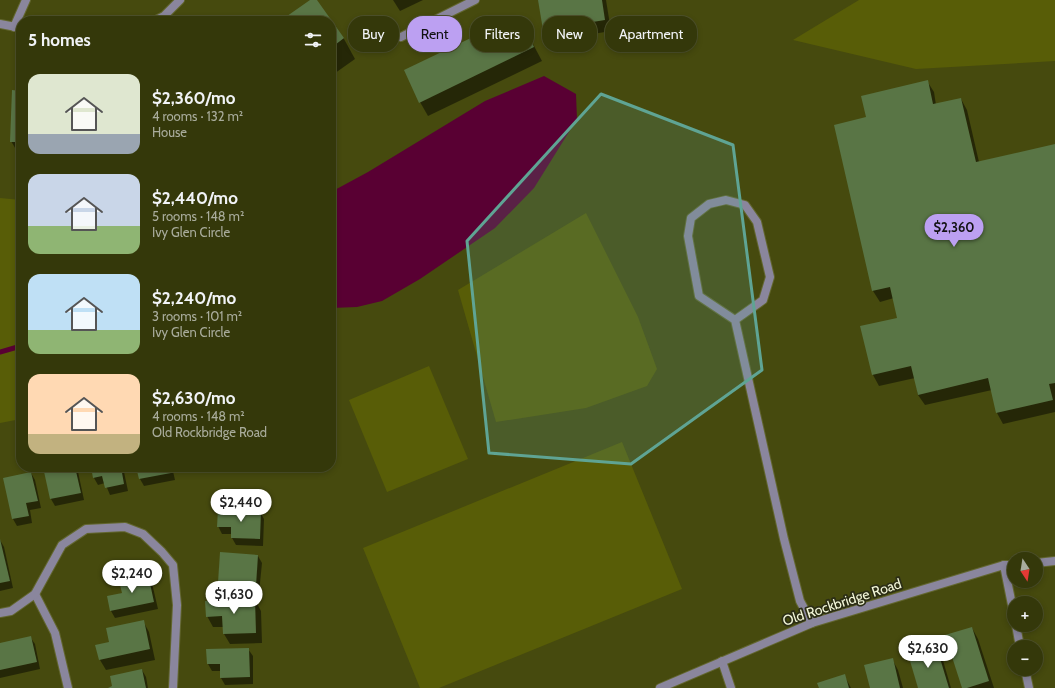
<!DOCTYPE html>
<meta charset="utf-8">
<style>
:root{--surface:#34380a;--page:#3c3f13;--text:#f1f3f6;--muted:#a9ac9c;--line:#4e522b;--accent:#bca0f2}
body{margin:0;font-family:Cabin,sans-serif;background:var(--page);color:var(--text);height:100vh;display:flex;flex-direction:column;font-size:15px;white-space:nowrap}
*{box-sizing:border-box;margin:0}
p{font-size:13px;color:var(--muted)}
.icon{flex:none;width:22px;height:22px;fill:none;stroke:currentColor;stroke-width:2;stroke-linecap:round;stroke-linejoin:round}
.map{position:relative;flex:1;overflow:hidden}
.details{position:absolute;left:16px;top:16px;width:320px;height:456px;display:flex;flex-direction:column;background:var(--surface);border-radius:16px;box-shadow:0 2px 6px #0003,0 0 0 1px var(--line)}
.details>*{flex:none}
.guide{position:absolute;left:348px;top:16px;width:380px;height:36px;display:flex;gap:8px}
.needle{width:26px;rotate:168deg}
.buttons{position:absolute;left:1007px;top:552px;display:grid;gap:8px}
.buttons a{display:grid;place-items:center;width:36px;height:36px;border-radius:50%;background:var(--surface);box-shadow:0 2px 6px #0003,0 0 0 1px var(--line);font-size:20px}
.price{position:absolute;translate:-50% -34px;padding:0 9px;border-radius:14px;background:#fff;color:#222;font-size:13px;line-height:26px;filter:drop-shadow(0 1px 2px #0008)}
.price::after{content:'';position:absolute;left:50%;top:24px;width:12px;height:9px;margin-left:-6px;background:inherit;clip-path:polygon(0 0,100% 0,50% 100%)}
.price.active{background:var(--accent);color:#111}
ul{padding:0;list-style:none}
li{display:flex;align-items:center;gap:12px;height:100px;padding:0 12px}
li span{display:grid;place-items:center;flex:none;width:112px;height:80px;border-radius:12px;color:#555}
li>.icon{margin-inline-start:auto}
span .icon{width:48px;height:48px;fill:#fffc;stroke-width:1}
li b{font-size:17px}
h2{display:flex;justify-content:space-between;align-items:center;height:48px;padding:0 12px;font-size:17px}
.pill{padding:0 14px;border-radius:16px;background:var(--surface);box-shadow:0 2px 6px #0003,0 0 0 1px var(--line);font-size:14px;line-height:36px}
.pill.active{background:var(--accent);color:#111}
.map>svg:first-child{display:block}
</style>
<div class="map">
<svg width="1055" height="688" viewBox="0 0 1055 688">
<rect width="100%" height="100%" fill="#464a0e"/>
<!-- green -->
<g fill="#585d07">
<path d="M859,0H1055V61L916,69L793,40Z"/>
<path d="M0,198L21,200V419L0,423Z"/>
<path d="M586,213L638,317L657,369L647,386L586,408L496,422L458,290Z"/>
<path d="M429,366L468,459L387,492L349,400Z"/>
<path d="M622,442L682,589L439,688H420L363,548Z"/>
</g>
<!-- water -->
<path fill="#590033" d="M544,76L576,94L577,119L534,188L495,228L420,279L382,301L357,307L331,308V192L368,172L485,101Z"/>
<!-- shadow -->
<g fill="#0007">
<path d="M393,0H423L400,11Z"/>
<path d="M539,0H606L611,31L550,41L544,30Z"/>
<path d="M518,16L542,61L428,116L420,102Z"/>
<path d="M331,21L344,39L355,59L331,76Z"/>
<path d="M927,81L934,92L936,105L961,99L967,110L979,162L1055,145V412L1003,424L997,413L992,390L925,405L918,395L915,378L879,386L873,375L861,327L899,319L894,298L880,302L873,291L835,126L867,118Z"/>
<path d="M21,92V158L11,141Z"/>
<path d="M44,467H77L84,500L55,506L51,499Z"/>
<path d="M92,467H123L128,491L110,495L105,483L98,485L94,478Z"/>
<path d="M137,467H172L175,480L144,486L140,479Z"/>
<path d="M202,467H220L221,471L205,472Z"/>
<path d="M235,467H268V471L238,472Z"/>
<path d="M31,473L35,480L41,508L30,510L32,523L17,526L13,519Z"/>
<path d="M260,512L264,519L263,546L236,545L232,538V534H222L218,526Z"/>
<path d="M0,540L4,547L13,588L0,591Z"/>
<path d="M221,553L258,556L262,563L259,593L223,590L219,583Z"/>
<path d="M148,576L152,583L158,609L115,618L111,611L108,597L123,593Z"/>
<path d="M255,600L261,611L262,643L230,644L224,634L223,627H213L207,616Z"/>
<path d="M143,621L149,632L155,660L106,670L100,660L110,643Z"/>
<path d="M972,628L978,639L994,688H963Z"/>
<path d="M30,637L35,644L40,669L0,678V644Z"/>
<path d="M936,647L942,657L951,688H919Z"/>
<path d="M248,649L253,656V684L225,685L221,678V671H212L208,664L207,650Z"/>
<path d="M892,659L898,670L903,688H871Z"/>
<path d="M142,670L146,677L148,688H110Z"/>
<path d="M844,675L851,688H820Z"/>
</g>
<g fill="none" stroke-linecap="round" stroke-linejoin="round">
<!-- stream -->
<path stroke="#590033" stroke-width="5" d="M0,352L21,346"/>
</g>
<!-- building -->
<g fill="#597545">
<path d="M310,0H317L344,38L331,48V21H280Z"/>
<path d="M538,0H602L605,20L543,30Z"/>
<path d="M519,15L534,47L419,103L404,70Z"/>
<path d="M928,80L933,104L961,98L976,162L1055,144V383L1049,384L1053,400L996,413L988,378L918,395L911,366L872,375L860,326L897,318L890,287L872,291L834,125L866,117L861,96Z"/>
<path d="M12,90L21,91V142H10Z"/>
<path d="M43,467H75L81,493L50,499Z"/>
<path d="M91,467H121L124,484L105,488L102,476L93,478Z"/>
<path d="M136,467H170L171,473L139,479Z"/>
<path d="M31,472L38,501L26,503L29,516L12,519L3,478Z"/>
<path d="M218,509L261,511L260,539L231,538V527H217Z"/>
<path d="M0,539L10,581L0,583Z"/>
<path d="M220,552L258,555L256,586L218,583Z"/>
<path d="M148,574L154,602L110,611L107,596L122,593L119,581Z"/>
<path d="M255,599L256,633L223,634L222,616L206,617L205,601Z"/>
<path d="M144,620L150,649L99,660L95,645L109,642L106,628Z"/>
<path d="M972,627L989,681L967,688H962L945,635Z"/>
<path d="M31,636L37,662L0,670V643Z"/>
<path d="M936,645L949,688H918L908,654Z"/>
<path d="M249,648L250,677L220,678V664H207L206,649Z"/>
<path d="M893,658L900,688H870L864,665Z"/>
<path d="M142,669L146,688H108L112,686L110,676Z"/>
<path d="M845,674L849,688H819L817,683Z"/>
</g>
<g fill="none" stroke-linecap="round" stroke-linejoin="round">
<defs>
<g id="service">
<path d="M401,37L475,0"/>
<path d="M735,320L763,300L770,277L757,222L745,205L726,200L709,204L691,218L688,236L699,296L735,320L784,539L800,601L812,623"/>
</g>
<g id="minor">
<path d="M154,21L164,16L180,0"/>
<path d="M0,24L21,28"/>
<path d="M14,27L26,0"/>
<path d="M1036,563L1055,561"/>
<path d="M1004,565L1014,615"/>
<path d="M35,594L55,633L68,688"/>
<path d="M0,613L11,611L35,594L62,545L86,529L125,527L143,534L162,552L173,565L177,605L173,688"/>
<path d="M1016,625L1020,647"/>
<path d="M722,661L731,688"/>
<path d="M1025,669L1029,688"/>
<path d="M660,688L812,623L1004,565H1014"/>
</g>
</defs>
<!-- service casing -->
<use href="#service" stroke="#62662f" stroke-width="10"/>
<!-- minor casing -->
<use href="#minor" stroke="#62662f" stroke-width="10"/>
<!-- service -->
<use href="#service" stroke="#8a869d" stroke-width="8"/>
<!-- minor -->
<use href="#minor" stroke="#8a869d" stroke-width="8"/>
</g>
<!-- marked area -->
<path fill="#5fa494" fill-opacity="0.2" stroke="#5fa494" stroke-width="3" stroke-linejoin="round" d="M601,94L733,145L762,370L631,464L489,453L467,241Z"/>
<g text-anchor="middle" stroke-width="3.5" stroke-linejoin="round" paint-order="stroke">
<!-- street labels -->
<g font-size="14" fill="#f4f8da" stroke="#2c2e16">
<text transform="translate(842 602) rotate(-18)" y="5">Old Rockbridge Road</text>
</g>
</g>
</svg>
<div class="buttons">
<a><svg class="needle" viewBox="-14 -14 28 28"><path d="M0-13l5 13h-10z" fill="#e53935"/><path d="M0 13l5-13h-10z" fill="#a9ac9c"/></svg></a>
<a>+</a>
<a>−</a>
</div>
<b class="price active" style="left:954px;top:248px">$2,360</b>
<b class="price" style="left:241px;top:523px">$2,440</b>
<b class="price" style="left:132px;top:594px">$2,240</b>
<b class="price" style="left:234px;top:615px">$1,630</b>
<b class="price" style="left:928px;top:669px">$2,630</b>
<div class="guide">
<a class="pill">Buy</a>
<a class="pill active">Rent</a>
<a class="pill">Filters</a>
<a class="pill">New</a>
<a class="pill">Apartment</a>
</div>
<section class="details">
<h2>5 homes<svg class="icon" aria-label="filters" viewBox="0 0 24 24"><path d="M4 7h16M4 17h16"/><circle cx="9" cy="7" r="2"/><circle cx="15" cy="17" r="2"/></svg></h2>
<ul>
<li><span style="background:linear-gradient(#dfe7d0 75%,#9aa5b1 0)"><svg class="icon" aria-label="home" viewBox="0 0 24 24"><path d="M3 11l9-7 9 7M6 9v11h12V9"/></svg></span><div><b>$2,360/mo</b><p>4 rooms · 132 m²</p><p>House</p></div></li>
<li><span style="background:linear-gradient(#c9d6e8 65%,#8fb573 0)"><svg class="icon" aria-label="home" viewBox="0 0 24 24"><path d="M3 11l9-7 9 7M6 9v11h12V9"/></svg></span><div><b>$2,440/mo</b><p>5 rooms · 148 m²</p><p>Ivy Glen Circle</p></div></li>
<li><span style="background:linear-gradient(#bfe0f5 70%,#8fb573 0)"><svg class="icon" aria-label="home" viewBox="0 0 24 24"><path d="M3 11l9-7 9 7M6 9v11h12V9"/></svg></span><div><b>$2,240/mo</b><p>3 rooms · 101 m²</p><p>Ivy Glen Circle</p></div></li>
<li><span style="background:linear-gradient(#ffd9b3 75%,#c2b280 0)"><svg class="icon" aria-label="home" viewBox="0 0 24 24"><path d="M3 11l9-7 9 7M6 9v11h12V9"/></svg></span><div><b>$2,630/mo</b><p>4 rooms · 148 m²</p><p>Old Rockbridge Road</p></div></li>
</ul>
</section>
</div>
